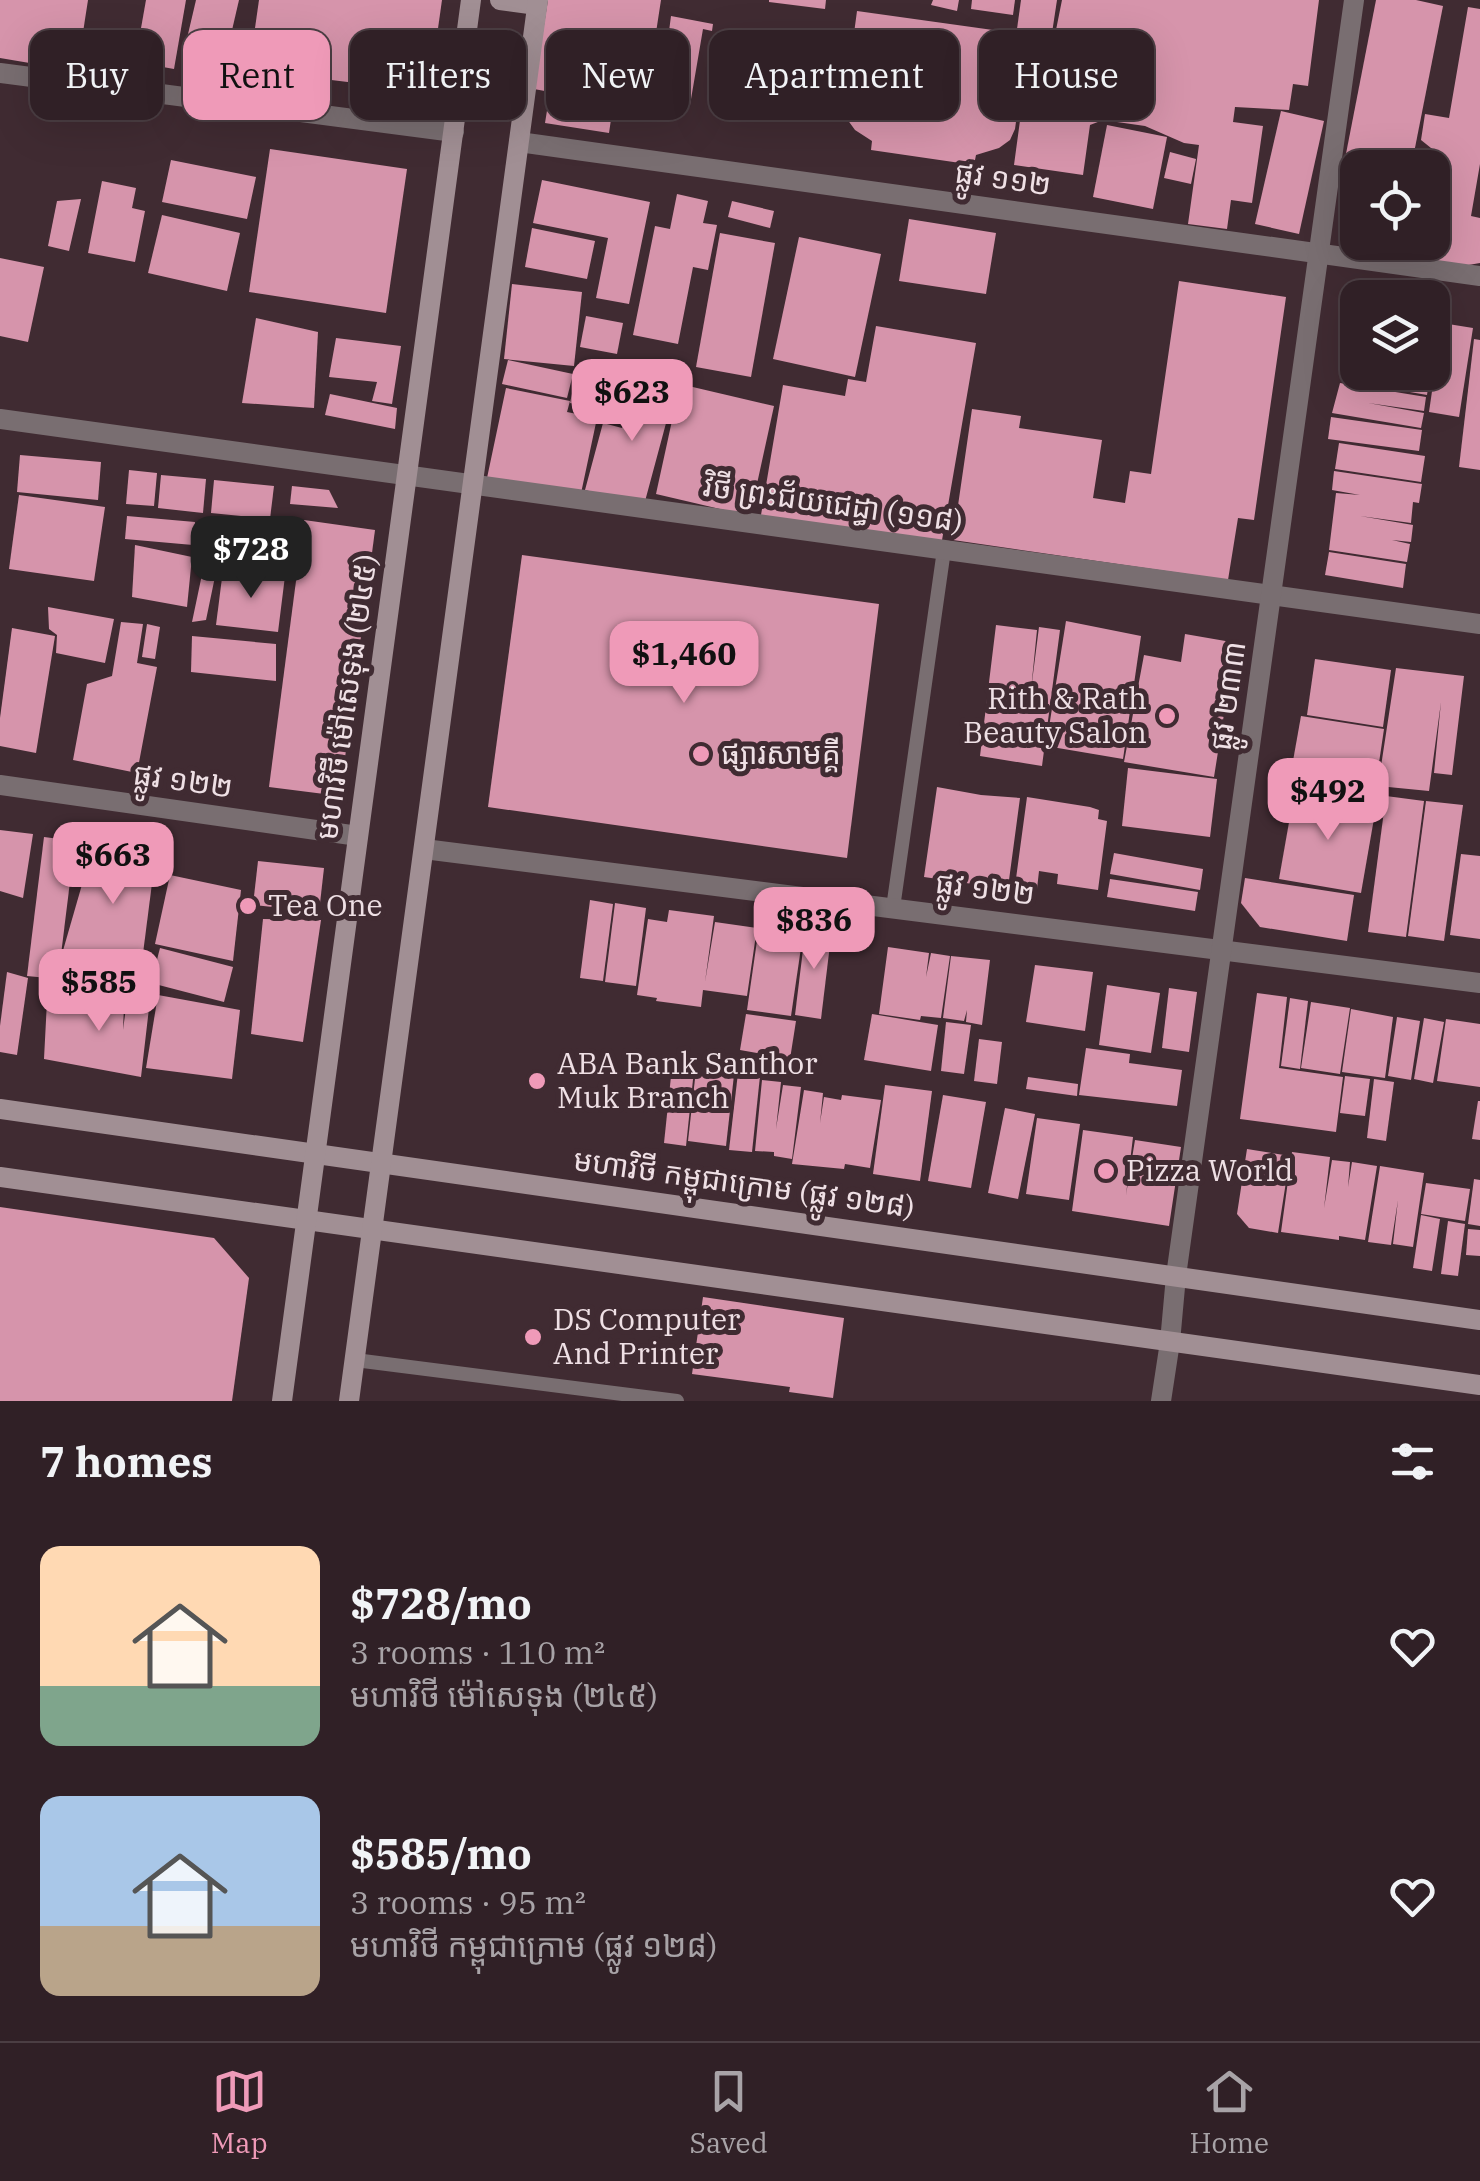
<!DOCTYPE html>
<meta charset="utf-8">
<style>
:root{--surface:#302026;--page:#38282e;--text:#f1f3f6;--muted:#a8a3a7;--line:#4b3e43;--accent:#ef9ab8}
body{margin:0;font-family:"IBM Plex Serif","Noto Sans Khmer",serif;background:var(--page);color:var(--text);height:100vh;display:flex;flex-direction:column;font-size:38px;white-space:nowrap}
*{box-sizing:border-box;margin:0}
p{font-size:32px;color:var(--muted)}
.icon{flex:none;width:55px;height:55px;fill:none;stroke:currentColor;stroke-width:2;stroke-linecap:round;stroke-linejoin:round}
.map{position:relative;height:1401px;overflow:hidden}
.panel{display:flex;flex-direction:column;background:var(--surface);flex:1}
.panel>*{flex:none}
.hud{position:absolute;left:30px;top:30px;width:1420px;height:90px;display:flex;gap:20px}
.buttons{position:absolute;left:1340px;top:150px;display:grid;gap:20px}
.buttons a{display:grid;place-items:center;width:110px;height:110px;border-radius:20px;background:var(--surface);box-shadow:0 10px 40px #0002,0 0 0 2px var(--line);font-size:50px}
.price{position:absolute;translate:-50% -85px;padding:0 22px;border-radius:20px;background:var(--accent);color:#111;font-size:32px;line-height:65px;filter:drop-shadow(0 2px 5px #0008)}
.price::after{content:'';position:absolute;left:50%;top:60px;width:30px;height:22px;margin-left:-15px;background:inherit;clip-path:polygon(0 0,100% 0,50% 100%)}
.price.on{background:#222;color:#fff}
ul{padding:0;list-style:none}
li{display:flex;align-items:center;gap:30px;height:250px;padding:0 40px}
li span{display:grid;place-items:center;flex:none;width:280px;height:200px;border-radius:20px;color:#555}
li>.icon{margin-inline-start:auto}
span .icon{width:120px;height:120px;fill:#fffc;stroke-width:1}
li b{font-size:42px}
h2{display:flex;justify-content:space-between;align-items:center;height:120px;padding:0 40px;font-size:42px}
.pill{padding:0 35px;border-radius:20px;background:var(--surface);box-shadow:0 10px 40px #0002,0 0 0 2px var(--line);font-size:35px;line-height:90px}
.pill.on{background:var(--accent);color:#111}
.dock{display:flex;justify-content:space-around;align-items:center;height:140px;border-top:2px solid var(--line);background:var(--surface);font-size:28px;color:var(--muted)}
.dock a{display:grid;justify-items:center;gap:5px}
.dock .on{color:var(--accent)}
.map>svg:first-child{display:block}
</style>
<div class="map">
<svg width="1480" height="1401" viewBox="0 0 1480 1401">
<rect width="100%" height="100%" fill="#402b32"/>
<!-- building -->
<g fill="#d694ab">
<path d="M0,0H88L77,71L0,58Z"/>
<path d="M146,0H186L174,69L135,62Z"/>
<path d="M196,0H239L226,56L185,47Z"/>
<path d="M259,0H442L429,92L249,70Z"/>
<path d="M548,0H661L645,104L614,99L609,133L545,123L550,92L534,89Z"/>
<path d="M769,0H826L825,9L769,2Z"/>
<path d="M933,0H959L957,11L931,5Z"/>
<path d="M972,0H1015L1013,15L971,9Z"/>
<path d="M1021,0H1057L1052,33L1017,29Z"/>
<path d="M1062,0H1319L1308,86L1293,84L1289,110L1235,107L1233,122L1263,126L1252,203L1231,200L1227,229L1188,224L1199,145L1184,143L1145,126L1103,120L1090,125L1083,175L1014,165L1026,76L1027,72L1047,75Z"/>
<path d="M1376,0H1416L1443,6L1411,168H1363L1344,164Z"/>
<path d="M1468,7L1480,9V164L1471,216L1480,218V263L1451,268L1372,253L1359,242H1432V167L1437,162L1451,164L1421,140L1425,114L1449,118Z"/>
<path d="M857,11L1028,35L1015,129L1010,140L999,148L976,155L974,165L871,150L872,141L855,130L847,119L844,108Z"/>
<path d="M671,16L713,24L712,31L703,29L690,105L660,100Z"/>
<path d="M1281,111L1324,121L1299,234L1255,224Z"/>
<path d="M1107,125L1167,137L1153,209L1093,197Z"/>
<path d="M270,149L407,169L386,313L249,292Z"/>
<path d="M1170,152L1196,159L1191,184L1164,178Z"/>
<path d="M171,160L256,177L247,219L162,202Z"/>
<path d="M1348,170L1358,172V241L1338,226Z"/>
<path d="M542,180L650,202L629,304L596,298L608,238L533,223Z"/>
<path d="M102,181L136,188L132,208L145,211L135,262L88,253Z"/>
<path d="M677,194L708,201L703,223L717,225L708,270L693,267L678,344L633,335L655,226L670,229Z"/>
<path d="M81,199L69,251L48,246L57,201Z"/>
<path d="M732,201L774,211L770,228L728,217Z"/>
<path d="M162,215L240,233L227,291L148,273Z"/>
<path d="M909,219L996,233L986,294L899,281Z"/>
<path d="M532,228L595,241L587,279L525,267Z"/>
<path d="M720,233L775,243L751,377L696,367Z"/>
<path d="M799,237L881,254L855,377L773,359Z"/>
<path d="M0,258L44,267L28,342L0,336Z"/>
<path d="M1179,281L1286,297L1254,520L1238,518L1228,580L953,540L972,409L1021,416L1019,428L1102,440L1093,498L1125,503L1130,471L1151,474Z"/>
<path d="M512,284L582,292L574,366L504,359Z"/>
<path d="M586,316L623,323L617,354L580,347Z"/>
<path d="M256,318L318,332L314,408L242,403Z"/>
<path d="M1442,323L1473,328L1459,417L1429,412Z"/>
<path d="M876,326L976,343L941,546L761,515L783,385L845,396L848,379L866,382Z"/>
<path d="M336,338L401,346L392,404L372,401L377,382L329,377Z"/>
<path d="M1474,339L1480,340V470L1459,467Z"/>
<path d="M1348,342L1358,344V365L1344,362Z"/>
<path d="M508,360L573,374L567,398L502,384Z"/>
<path d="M1344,365L1358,368V372H1384L1429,381L1427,395L1341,380Z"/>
<path d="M578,366L607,372L600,409L570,403Z"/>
<path d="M636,375L676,386L644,505L585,490L603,423L622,428Z"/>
<path d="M1340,383L1426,397L1424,411L1368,403L1424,413L1421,428L1332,413Z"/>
<path d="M680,384L774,406L750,516L656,494Z"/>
<path d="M506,388L570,401L567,412L597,418L580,498L487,478Z"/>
<path d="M330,394L397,408L395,429L325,415Z"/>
<path d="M1331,417L1422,430L1419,451L1328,439Z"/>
<path d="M1339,443L1425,456L1421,482L1335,469Z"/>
<path d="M20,455L101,462L98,500L17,492Z"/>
<path d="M129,470L157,473L154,506L126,504Z"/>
<path d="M1334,471L1422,484L1419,503L1413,502L1411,523L1360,516L1413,525L1411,542L1392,540L1410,544L1407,562L1329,550L1336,493L1360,495L1332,490Z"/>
<path d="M161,475L206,479L203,513L158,508Z"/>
<path d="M214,480L274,486L270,519L211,513Z"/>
<path d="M292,486L329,490L338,508L290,504Z"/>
<path d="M19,495L105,507L94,581L9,569Z"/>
<path d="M127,516L195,522L193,545L125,539Z"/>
<path d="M304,520L375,530L340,796L269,787Z"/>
<path d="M212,527L276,535L275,573L217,567L206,620L192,622Z"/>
<path d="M135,545L192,557L187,607L132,597Z"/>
<path d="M1329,552L1406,564L1403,588L1325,575Z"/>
<path d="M522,555L879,604L847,858L488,807Z"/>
<path d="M223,570L285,576L278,632L216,625Z"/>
<path d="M48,607L114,619L105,663L56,653L57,635L49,629Z"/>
<path d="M1066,621L1141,636L1123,759L1046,746Z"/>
<path d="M121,622L143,624L137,663L157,667L137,773L73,760L87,684L112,676Z"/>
<path d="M147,624L160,627L155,659L142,657Z"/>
<path d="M996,625L1037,630L1031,690L1039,627L1060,630L1042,766L980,756Z"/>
<path d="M12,628L55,636L36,753L0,746V718Z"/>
<path d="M1185,634L1237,643L1233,669L1219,668L1231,670L1214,777L1124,762L1144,655L1181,662Z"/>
<path d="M192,636L276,644V681L191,672Z"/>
<path d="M1315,659L1391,670L1383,727L1307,715Z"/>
<path d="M1396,668L1464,676L1452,775L1434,773L1441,702L1429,791L1378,786Z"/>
<path d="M1301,716L1384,729L1373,803L1288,789Z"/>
<path d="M1128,768L1217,779L1210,837L1122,826Z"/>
<path d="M937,787L981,795L1020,798L1009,880L988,877L987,886L924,877Z"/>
<path d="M1294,794L1376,807L1361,893L1279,879Z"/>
<path d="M1386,796L1424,801L1406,937L1368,932Z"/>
<path d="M1027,797L1090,807L1099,810L1098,819L1107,821L1098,890L1057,884L1058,874L1039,871L1037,889L1015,886Z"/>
<path d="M1426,801L1463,805L1444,941L1408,936Z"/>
<path d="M0,830L33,834L23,898L0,891Z"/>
<path d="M44,837L75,841L58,979L27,976Z"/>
<path d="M94,843L156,852L141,969L62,954Z"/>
<path d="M1114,853L1203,869L1200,890L1110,874Z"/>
<path d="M1461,854L1480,856V939L1450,935Z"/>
<path d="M258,861L324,868L319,912L253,905Z"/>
<path d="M170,875L241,890L233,961L155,944Z"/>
<path d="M1245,878L1354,895L1347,941L1260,927L1241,903Z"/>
<path d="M1110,879L1198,892L1195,911L1107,897Z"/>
<path d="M590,900L613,904L603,981L580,978Z"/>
<path d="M615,903L646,908L636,986L605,982Z"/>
<path d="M669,910L714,916L705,982L715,922L757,928L747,996L703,990L701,1007L656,1001L657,998L637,995L648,919L667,922Z"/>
<path d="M263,919L321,920L303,1042L251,1034Z"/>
<path d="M760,920L804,927L791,1016L747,1010Z"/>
<path d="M806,925L832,928L821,1019L795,1015Z"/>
<path d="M888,947L929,953L926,977L931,953L950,956L941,1018L921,1016L920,1020L879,1014Z"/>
<path d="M160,948L233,967L224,1002L151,983Z"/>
<path d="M951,956L990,960L982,1025L966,1022L967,1010L964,1021L943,1018Z"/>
<path d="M1035,965L1093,972L1085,1031L1026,1022Z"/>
<path d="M7,972L28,978L17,1055L0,1052V1026Z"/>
<path d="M129,985L151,991L141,1077L44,1059L47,1001L124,1006L123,1030Z"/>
<path d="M1107,985L1160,993L1151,1053L1099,1045Z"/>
<path d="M1169,988L1197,992L1189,1052L1162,1048Z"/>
<path d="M1257,993L1287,997L1279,1068L1343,1077L1336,1132L1240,1119Z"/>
<path d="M158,995L240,1010L232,1079L146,1068Z"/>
<path d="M1290,998L1308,1001L1300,1069L1281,1066Z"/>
<path d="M1311,1002L1350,1008L1340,1074L1301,1068Z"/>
<path d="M1351,1009L1393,1017L1385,1078L1342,1072Z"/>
<path d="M746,1014L796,1021L790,1059L740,1050Z"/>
<path d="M872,1014L938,1025L931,1071L864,1060Z"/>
<path d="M1397,1017L1420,1021L1411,1080L1388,1076Z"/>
<path d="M1424,1018L1444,1022L1433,1083L1414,1079Z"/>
<path d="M1446,1019L1480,1024V1087L1437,1081Z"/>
<path d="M946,1022L971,1025L964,1074L941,1071Z"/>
<path d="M979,1039L1002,1042L997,1084L974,1081Z"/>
<path d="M1086,1048L1130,1054L1129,1063L1182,1070L1177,1106L1079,1095Z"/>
<path d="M672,1067L694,1070L686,1146L664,1143Z"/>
<path d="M696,1070L734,1075L726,1146L688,1141Z"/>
<path d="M738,1073L760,1076L752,1152L729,1150Z"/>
<path d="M1345,1076L1370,1079L1365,1116L1340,1113Z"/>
<path d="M1028,1077L1078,1084L1077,1096L1026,1089Z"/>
<path d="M1374,1079L1394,1082L1386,1141L1367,1138Z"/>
<path d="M762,1080L781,1082L776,1129L783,1085L801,1087L792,1159L774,1156V1152L755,1151Z"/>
<path d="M885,1085L932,1091L920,1181L873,1174Z"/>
<path d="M804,1090L823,1093L820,1123L824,1097L841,1100L842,1095L881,1100L870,1168L845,1164L844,1169L792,1164Z"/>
<path d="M943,1095L986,1102L971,1188L928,1181Z"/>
<path d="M1478,1101H1480V1140L1472,1139Z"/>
<path d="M1005,1108L1035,1114L1018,1199L988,1193Z"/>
<path d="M1037,1118L1080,1124L1069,1200L1026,1194Z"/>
<path d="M1083,1130L1133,1137L1126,1195L1135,1140L1181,1147L1169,1226L1072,1211Z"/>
<path d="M1247,1149L1290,1156L1278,1233L1249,1228L1237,1214Z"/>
<path d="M1292,1152L1330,1157L1324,1208L1332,1160L1350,1162L1348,1187L1352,1162L1377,1166L1365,1240L1339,1236V1240L1281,1232Z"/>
<path d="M1380,1166L1424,1173L1413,1247L1393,1244L1398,1200L1391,1245L1368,1242Z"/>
<path d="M1474,1179L1480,1180V1226L1468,1224Z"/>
<path d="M1426,1183L1470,1189L1465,1221L1421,1214Z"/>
<path d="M0,1207L214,1238L249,1278L232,1401H0Z"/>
<path d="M1421,1215L1440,1219L1432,1271L1413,1268Z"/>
<path d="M1448,1221L1465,1224L1458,1276L1441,1274Z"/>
<path d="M1468,1229L1480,1230V1256L1466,1255Z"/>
<path d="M703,1297L844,1318L833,1398L789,1392L790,1387L692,1374Z"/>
</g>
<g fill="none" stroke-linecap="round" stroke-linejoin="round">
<!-- service -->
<g stroke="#796e71" stroke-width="14">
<path d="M893,908L944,550"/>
<path d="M355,1360L677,1401"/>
</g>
<!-- minor -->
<g stroke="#796e71" stroke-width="20">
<path d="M0,73L454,132"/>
<path d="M519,142L1480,276"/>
<path d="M0,419L1480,624"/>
<path d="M0,785L358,836"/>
<path d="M424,849L1480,983"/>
<path d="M1161,1401L1170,1342L1176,1276L1354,0"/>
</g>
<!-- secondary -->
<g stroke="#a18f94" stroke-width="20">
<path d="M500,0L537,5"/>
<path d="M0,1109L1480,1320"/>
<path d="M0,1177L1480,1385"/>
<path d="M282,1401L471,0"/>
<path d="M349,1401L538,0"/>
</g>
</g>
<!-- markers -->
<g fill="#ef9ab8" stroke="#402b32" stroke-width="4">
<circle cx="1167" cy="716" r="10"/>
<circle cx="701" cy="754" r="10"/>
<circle cx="248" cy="906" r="10"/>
<circle cx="537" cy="1081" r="10"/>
<circle cx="1106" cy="1171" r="10"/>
<circle cx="533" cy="1337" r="10"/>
</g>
<g text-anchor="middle" stroke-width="10" stroke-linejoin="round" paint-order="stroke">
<!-- street labels -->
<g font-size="30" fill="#efe0e5" stroke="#402b32">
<text transform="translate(1003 179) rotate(8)" y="10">ផ្លូវ ១១២</text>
<text transform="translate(833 504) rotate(8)" y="10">វិថី ព្រះជ័យជេដ្ធា (១១៨)</text>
<text transform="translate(1228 696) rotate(-82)" y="10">ផ្លូវ ២៣៣</text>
<text transform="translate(347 697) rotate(-82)" y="10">មហាវិថី ម៉ៅសេទុង (២៤៥)</text>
<text transform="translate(183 781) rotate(8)" y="10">ផ្លូវ ១២២</text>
<text transform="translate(985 889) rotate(7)" y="10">ផ្លូវ ១២២</text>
<text transform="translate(744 1184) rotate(8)" y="10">មហាវិថី កម្ពុជាក្រោម (ផ្លូវ ១២៨)</text>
</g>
<!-- poi labels -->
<g font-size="30" fill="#efe0e5" stroke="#402b32" text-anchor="start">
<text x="1147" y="709" text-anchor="end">Rith &amp; Rath<tspan x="1147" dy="34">Beauty Salon</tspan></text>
<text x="721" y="764">ផ្សារសាមគ្គី</text>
<text x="268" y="916">Tea One</text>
<text x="557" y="1074">ABA Bank Santhor<tspan x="557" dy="34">Muk Branch</tspan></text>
<text x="1126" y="1181">Pizza World</text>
<text x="553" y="1330">DS Computer<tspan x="553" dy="34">And Printer</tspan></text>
</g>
</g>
</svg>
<div class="buttons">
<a><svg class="icon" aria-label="locate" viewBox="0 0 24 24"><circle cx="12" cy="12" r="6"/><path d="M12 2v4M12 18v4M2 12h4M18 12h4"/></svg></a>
<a><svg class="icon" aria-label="layers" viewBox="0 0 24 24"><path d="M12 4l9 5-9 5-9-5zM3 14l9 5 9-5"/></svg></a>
</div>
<b class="price" style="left:632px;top:444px">$623</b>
<b class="price on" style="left:251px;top:601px">$728</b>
<b class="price" style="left:684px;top:706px">$1,460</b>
<b class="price" style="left:1328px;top:843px">$492</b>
<b class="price" style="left:113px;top:907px">$663</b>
<b class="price" style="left:814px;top:972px">$836</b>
<b class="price" style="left:99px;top:1034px">$585</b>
<div class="hud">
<a class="pill">Buy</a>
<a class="pill on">Rent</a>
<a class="pill">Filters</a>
<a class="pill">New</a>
<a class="pill">Apartment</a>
<a class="pill">House</a>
</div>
</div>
<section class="panel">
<h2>7 homes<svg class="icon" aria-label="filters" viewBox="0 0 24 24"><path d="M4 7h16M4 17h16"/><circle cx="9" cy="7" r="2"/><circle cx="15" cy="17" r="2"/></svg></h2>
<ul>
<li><span style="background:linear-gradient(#ffd9b3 70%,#7fa58c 0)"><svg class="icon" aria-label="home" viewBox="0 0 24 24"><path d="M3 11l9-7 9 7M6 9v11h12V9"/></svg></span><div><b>$728/mo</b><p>3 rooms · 110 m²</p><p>មហាវិថី ម៉ៅសេទុង (២៤៥)</p></div><svg class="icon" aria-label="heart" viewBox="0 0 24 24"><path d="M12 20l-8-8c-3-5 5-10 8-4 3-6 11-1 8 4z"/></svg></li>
<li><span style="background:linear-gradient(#a9c7e8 65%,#b9a48a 0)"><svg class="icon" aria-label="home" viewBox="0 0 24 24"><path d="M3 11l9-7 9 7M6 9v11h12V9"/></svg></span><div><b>$585/mo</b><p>3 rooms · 95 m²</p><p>មហាវិថី កម្ពុជាក្រោម (ផ្លូវ ១២៨)</p></div><svg class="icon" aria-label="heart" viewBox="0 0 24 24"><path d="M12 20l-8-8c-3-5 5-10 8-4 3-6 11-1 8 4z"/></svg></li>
</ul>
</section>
<nav class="dock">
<a class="on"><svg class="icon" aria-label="map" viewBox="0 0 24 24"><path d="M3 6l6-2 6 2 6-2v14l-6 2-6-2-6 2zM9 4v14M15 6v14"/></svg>Map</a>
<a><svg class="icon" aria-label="saved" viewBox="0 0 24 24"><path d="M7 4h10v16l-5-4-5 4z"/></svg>Saved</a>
<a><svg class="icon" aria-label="home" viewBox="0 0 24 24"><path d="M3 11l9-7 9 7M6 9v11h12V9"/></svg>Home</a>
</nav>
